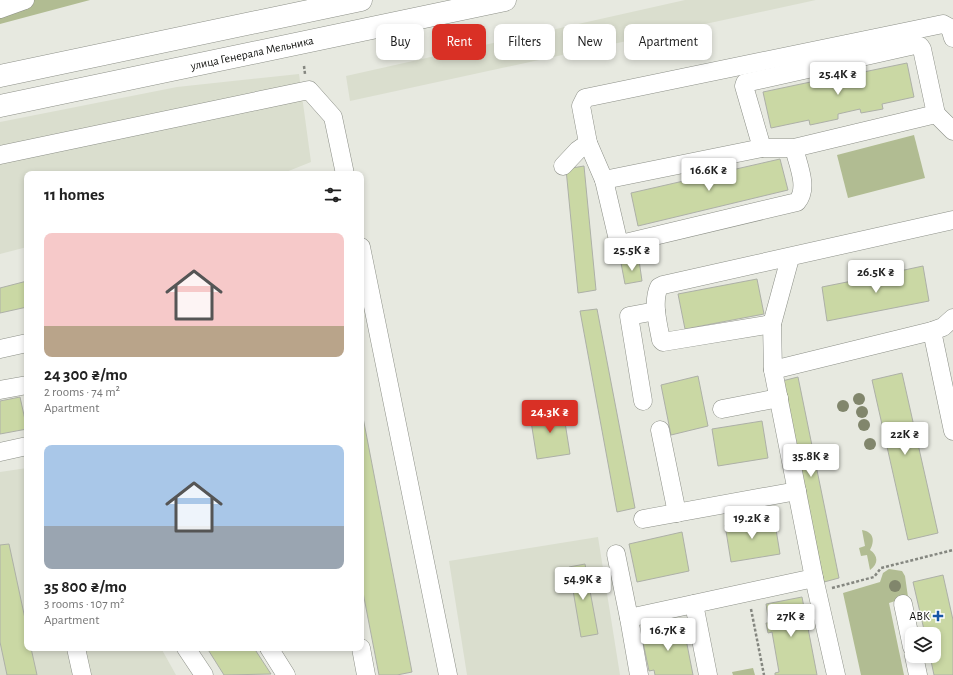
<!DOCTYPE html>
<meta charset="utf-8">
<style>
:root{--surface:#fff;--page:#f2f2f2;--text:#222;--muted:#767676;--accent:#d93025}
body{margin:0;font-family:"Alegreya Sans",sans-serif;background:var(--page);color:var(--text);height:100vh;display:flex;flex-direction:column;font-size:15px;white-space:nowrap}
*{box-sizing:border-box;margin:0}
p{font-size:13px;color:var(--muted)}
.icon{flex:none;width:22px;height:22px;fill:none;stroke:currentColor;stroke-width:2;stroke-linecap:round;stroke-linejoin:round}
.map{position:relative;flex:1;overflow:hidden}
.drawer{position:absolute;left:24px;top:171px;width:340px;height:480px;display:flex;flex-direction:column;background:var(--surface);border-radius:8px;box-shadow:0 2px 6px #0003}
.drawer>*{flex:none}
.banner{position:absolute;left:376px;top:24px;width:380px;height:36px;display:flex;gap:8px}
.tools{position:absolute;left:905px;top:627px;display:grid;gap:8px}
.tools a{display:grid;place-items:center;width:36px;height:36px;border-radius:8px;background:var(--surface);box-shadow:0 2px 6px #0003;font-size:20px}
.price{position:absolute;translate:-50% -34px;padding:0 9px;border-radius:4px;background:#fff;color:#222;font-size:13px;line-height:26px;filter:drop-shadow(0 1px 2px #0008)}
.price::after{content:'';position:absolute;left:50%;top:24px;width:12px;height:9px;margin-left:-6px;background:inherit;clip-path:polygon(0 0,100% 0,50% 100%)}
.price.selected{background:var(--accent);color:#fff}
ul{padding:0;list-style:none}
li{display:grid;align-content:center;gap:8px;height:212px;padding:0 20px}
li span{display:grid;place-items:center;height:124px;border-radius:8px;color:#555}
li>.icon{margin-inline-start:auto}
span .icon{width:72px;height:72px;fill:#fffc;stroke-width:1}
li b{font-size:17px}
h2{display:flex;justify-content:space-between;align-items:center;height:48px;padding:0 20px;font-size:17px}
.pill{padding:0 14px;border-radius:8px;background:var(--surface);box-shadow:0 2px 6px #0003;font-size:14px;line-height:36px}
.pill.selected{background:var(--accent);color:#fff}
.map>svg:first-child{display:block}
</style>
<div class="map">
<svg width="953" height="675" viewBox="0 0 953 675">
<rect width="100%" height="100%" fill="#e7e9e0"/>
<!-- built -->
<g fill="#dadece">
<path d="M685,0H816L350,101L346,76Z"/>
<path d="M299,74L311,162L281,174H27V247L0,254V122L177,87Z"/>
<path d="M27,468V648H161L176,675H0V472Z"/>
<path d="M598,537L620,675H467L449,561Z"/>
</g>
<!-- green -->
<g fill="#b1bc92">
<path d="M0,0H90L0,24Z"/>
<path d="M914,135L925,178L848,198L837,155Z"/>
<path d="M862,530C874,532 875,541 870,550C878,555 879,564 870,570L867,555L861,556L859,548L865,546Z"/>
<path d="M889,569L902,571L905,576L908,597L889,603L904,675H861L843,593L880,582L883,573Z"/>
<path d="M753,668L755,675H733L732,672Z"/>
</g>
<!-- building -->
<g fill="#cad8a4" stroke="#adb0a7">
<path d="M907,63L914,97L882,104L883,109L861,113L860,109L838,114V119L810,125L809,120L771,128L763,92L820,80L819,75L830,73L831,78L843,76L842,71L853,69L854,74Z"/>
<path d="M780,159L788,190L638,226L631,193Z"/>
<path d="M584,166L596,290L578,293L566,169Z"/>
<path d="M639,260L642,281L625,284L621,263Z"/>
<path d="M923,266L929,301L827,321L822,287L867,278V275L880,272L881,275Z"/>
<path d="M757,279L764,314L685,329L678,294Z"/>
<path d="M27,281V307L0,313V288Z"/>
<path d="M597,309L635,508L617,512L580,311Z"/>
<path d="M902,373L938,533L908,540L872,380Z"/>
<path d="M698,376L708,426L671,435L661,385Z"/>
<path d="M798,377L839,578L824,582L782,381Z"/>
<path d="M20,397L27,429L0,434V401Z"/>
<path d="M361,407L412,672L397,675H379L361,582Z"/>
<path d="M563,410L570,454L537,459L530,415Z"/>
<path d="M762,421L768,458L718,466L712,429Z"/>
<path d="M774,517L780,554L731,562L725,525Z"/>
<path d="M682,532L689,571L637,582L629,544Z"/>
<path d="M9,544L27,628V648H31L37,675H7L0,642V545Z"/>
<path d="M585,564L598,634L581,637L569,567Z"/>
<path d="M943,575L953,620V675H934L930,656H934V634H925L913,582Z"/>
<path d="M802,597L817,675H775V673L779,672L772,632L768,633L766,623H769L766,604Z"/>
<path d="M683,624L693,675H655L654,670L649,671L643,642L646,641L644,632Z"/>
<path d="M207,648H254L271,674L224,675Z"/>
</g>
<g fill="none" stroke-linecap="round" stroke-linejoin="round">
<defs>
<g id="minor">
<path d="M0,9L25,0"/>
<path d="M588,143L604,180"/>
<path d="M762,148L744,86L745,83L915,45L920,46L922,49L936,114"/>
<path d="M794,148H762L604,180L618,240L621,243H625L797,202C809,188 798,165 794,148L936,114L953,131"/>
<path d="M0,155L309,90L333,117L345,174"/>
<path d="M563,166L578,150L588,143L581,106L585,98L943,24L950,28L953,38"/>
<path d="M361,247L448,675"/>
<path d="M790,258L772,324L773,370L814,578L836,675"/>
<path d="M772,324L663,342L661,340C658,324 652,302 659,287L663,285L953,220"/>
<path d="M932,331L953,431"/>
<path d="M0,349L27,343"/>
<path d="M773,370L932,331L943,327L953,318"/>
<path d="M0,390L27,385"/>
<path d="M643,401L629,316L656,311"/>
<path d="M722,409L779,398"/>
<path d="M660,430L677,513"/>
<path d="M0,452L27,446"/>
<path d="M643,519L797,491"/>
<path d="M616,554L629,618"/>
<path d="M694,604L708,675"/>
<path d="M903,604L912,647"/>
<path d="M76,648L82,675"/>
<path d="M186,648L204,675"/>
<path d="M269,648L286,675"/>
<path d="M361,648L366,675"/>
<path d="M914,656L918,675"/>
<path d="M639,675L629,618L814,578"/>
</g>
<g id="major">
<path d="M0,76L361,0"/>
<path d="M0,106L505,0"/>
</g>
</defs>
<!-- minor casing -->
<use href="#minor" stroke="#8d9088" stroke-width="19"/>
<!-- major casing -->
<use href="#major" stroke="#8d9088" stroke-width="23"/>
<!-- path -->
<g stroke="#858780" stroke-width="2.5" stroke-dasharray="3 2" stroke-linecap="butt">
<path d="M304,66L305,74"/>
<path d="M832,588L874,577L881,568L953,550"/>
<path d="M751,609L764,675"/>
</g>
<!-- minor -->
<use href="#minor" stroke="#fff" stroke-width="18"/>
<!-- major -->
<use href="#major" stroke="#fff" stroke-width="22"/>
</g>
<!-- trees -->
<g fill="#81866c">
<circle cx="859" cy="399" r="6"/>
<circle cx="843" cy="406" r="6"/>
<circle cx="862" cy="412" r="6"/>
<circle cx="864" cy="425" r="6"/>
<circle cx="870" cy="444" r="6"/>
<circle cx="895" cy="586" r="6"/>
</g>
<!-- markers -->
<path fill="#1655a6" stroke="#fff" stroke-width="1.5" d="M936 610h4v4h4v4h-4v4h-4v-4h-4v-4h4z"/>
<g text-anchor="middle" stroke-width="3" stroke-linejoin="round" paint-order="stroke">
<!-- street labels -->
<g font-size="12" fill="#10110e" stroke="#fff">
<text transform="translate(252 53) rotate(-12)" y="4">улица Генерала Мельника</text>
</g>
<!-- poi labels -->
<g font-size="12" fill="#10110e" stroke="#fff" text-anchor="end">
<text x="930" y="620">АВК</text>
</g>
</g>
</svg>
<div class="tools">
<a><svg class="icon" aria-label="layers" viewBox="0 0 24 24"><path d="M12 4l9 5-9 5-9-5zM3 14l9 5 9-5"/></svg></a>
</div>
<b class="price" style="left:838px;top:96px">25.4K ₴</b>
<b class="price" style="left:709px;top:192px">16.6K ₴</b>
<b class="price" style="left:632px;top:272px">25.5K ₴</b>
<b class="price" style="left:876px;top:294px">26.5K ₴</b>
<b class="price selected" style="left:550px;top:434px">24.3K ₴</b>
<b class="price" style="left:905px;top:456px">22K ₴</b>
<b class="price" style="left:811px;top:478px">35.8K ₴</b>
<b class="price" style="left:752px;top:540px">19.2K ₴</b>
<b class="price" style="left:583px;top:601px">54.9K ₴</b>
<b class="price" style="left:791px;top:638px">27K ₴</b>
<b class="price" style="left:668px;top:652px">16.7K ₴</b>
<div class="banner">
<a class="pill">Buy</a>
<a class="pill selected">Rent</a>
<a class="pill">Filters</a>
<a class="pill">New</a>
<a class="pill">Apartment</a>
</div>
<section class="drawer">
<h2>11 homes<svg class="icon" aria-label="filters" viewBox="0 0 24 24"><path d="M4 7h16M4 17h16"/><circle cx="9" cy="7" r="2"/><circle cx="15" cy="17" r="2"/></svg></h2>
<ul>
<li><span style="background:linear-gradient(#f6c9c9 75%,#b9a48a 0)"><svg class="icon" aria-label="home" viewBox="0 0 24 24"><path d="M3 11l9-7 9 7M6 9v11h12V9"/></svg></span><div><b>24 300 ₴/mo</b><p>2 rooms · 74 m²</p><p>Apartment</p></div></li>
<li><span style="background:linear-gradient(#a9c7e8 65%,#9aa5b1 0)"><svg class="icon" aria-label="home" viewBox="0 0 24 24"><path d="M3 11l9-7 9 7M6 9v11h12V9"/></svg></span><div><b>35 800 ₴/mo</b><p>3 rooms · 107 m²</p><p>Apartment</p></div></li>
</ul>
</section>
</div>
